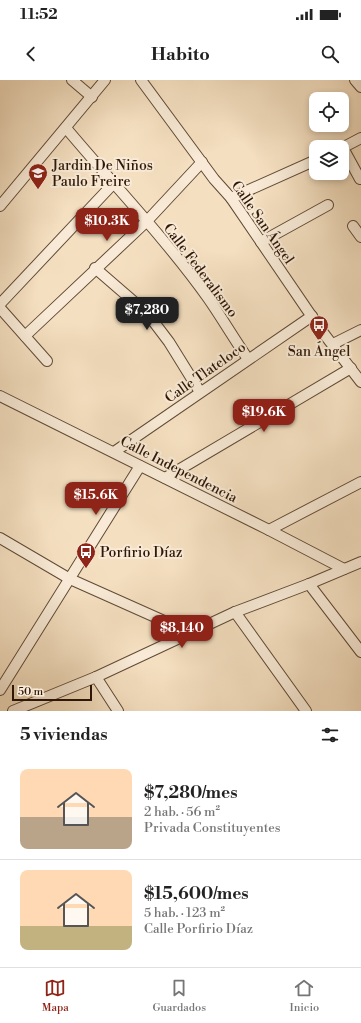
<!DOCTYPE html>
<html lang="es">
<meta charset="utf-8">
<style>
:root{--surface:#fff;--page:#f2f2f2;--text:#222;--muted:#767676;--line:#e0e0e0;--accent:#8f2418}
body{margin:0;font-family:"Libre Bodoni",serif;background:var(--page);color:var(--text);height:100vh;display:flex;flex-direction:column;font-size:15px;white-space:nowrap}
*{box-sizing:border-box;margin:0}
p{font-size:13px;color:var(--muted)}
.icon{flex:none;width:22px;height:22px;fill:none;stroke:currentColor;stroke-width:2;stroke-linecap:round;stroke-linejoin:round}
.map{position:relative;height:631px;overflow:hidden}
.sheet{display:flex;flex-direction:column;background:var(--surface);flex:1}
.sheet>*{flex:none}
.tools{position:absolute;left:309px;top:12px;display:grid;gap:8px}
.tools a{display:grid;place-items:center;width:40px;height:40px;border-radius:8px;background:var(--surface);box-shadow:0 2px 6px #0003;font-size:20px}
.scale{position:absolute;left:12px;bottom:10px;width:80px;box-sizing:border-box;padding-left:4px;border:2px solid #301808;border-top:0;font-size:11px;line-height:14px;white-space:nowrap;color:#301808;-webkit-text-stroke:3px #f8ead6;paint-order:stroke}
.price{position:absolute;translate:-50% -34px;padding:0 9px;border-radius:8px;background:var(--accent);color:#fff;font-size:13px;line-height:26px;filter:drop-shadow(0 1px 2px #0008)}
.price::after{content:'';position:absolute;left:50%;top:24px;width:12px;height:9px;margin-left:-6px;background:inherit;clip-path:polygon(0 0,100% 0,50% 100%)}
.price.on{background:#222;color:#fff}
ul{padding:0;list-style:none}
li{display:flex;align-items:center;gap:12px;height:100px;padding:0 20px}
li+li{border-top:1px solid var(--line)}
li span{display:grid;place-items:center;flex:none;width:112px;height:80px;border-radius:8px;color:#555}
li>.icon{margin-inline-start:auto}
span .icon{width:48px;height:48px;fill:#fffc;stroke-width:1}
li b{font-size:17px}
h2{display:flex;justify-content:space-between;align-items:center;height:48px;padding:0 20px;font-size:17px}
.status{display:flex;justify-content:space-between;align-items:center;height:28px;padding:0 20px;background:var(--surface);direction:ltr}
.status svg{height:11px;fill:currentColor}
header{display:flex;justify-content:space-between;align-items:center;height:52px;padding:0 20px;background:var(--surface);font-size:18px;font-weight:700}
.dock{display:flex;justify-content:space-around;align-items:center;height:56px;border-top:1px solid var(--line);background:var(--surface);font-size:11px;color:var(--muted)}
.dock a{display:grid;justify-items:center;gap:2px}
.dock .on{color:var(--accent)}
.map>svg:first-child{display:block}
</style>
<div class="status"><b>11:52</b><svg viewBox="0 0 49 12"><path d="M0 12V9h3v3zM5 12V6h3v6zM10 12V3h3v9zM15 12V0h3v12zM26 1h20v11H26zM47 4h2v5h-2z"/></svg></div>
<header><svg class="icon" aria-label="back" viewBox="0 0 24 24"><path d="M15 5l-7 7 7 7"/></svg>Habito<svg class="icon" aria-label="search" viewBox="0 0 24 24"><circle cx="10" cy="10" r="6"/><path d="M15 15l6 6"/></svg></header>
<div class="map">
<svg width="361" height="631" viewBox="0 0 361 631">
<rect width="100%" height="100%" fill="#f4dfc0"/>
<filter id="stains"><feTurbulence type="fractalNoise" baseFrequency=".005" numOctaves="4"/><feColorMatrix values="0 0 0 0 .2 0 0 0 0 .09 0 0 0 0 .02 0 0 0 .5 -.17"/></filter>
<radialGradient id="worn" r=".72"><stop offset=".6" stop-color="#630" stop-opacity="0"/><stop offset="1" stop-color="#630" stop-opacity=".3"/></radialGradient>
<g fill="none" stroke-linecap="round" stroke-linejoin="round">
<defs>
<g id="street">
<path d="M72,0L92,17"/>
<path d="M141,0L214,99L231,118L321,250L361,302"/>
<path d="M355,0L361,7"/>
<path d="M66,48C113,104 165,158 208,218C222,238 234,259 248,279"/>
<path d="M342,68L361,58"/>
<path d="M343,68L360,99"/>
<path d="M231,118L316,80"/>
<path d="M0,126L105,0"/>
<path d="M353,146L361,157"/>
<path d="M261,162L328,125"/>
<path d="M95,188L147,233L169,262L200,312"/>
<path d="M0,224L113,104"/>
<path d="M0,228L47,281"/>
<path d="M25,256L147,141L202,82"/>
<path d="M333,264L361,250"/>
<path d="M0,316L269,450L344,489"/>
<path d="M114,372L312,236"/>
<path d="M165,398L351,288"/>
<path d="M269,450L361,402"/>
<path d="M0,458L70,499L191,553"/>
<path d="M309,504L361,572"/>
<path d="M235,532L306,631"/>
<path d="M96,597L118,631"/>
<path d="M0,610L140,386"/>
<path d="M13,631L96,597L235,532L309,504L361,482"/>
</g>
</defs>
<!-- street casing -->
<use href="#street" stroke="#614a36" stroke-width="12"/>
<!-- street -->
<use href="#street" stroke="#f8ead6" stroke-width="10"/>
</g>
<!-- icons -->
<defs>
<symbol id="school-pin" viewBox="-11 -11 22 30"><path d="M0 17L-7.5 6A9.5 9.5 0 1 1 7.5 6Z" fill="#8f2418" stroke="#f8ead6"/><path d="M0-5L7-2L0 1L-7-2ZM-4 1L0 2.5L4 1V4Q0 6-4 4Z" fill="#fff"/></symbol>
<symbol id="bus-pin" viewBox="-11 -11 22 30"><path d="M0 17L-7.5 6A9.5 9.5 0 1 1 7.5 6Z" fill="#8f2418" stroke="#f8ead6"/><path d="M-5-6H5V4H4V6H2V4H-2V6H-4V4H-5ZM-3.5-4V0h7V-4ZM-3.5 1.2v1.5H-2V1.2ZM2 1.2v1.5H3.5V1.2Z" fill="#fff"/></symbol>
</defs>
<g fill-rule="evenodd">
<use href="#school-pin" x="27" y="82" width="22" height="30"/>
<use href="#bus-pin" x="308" y="234" width="22" height="30"/>
<use href="#bus-pin" x="75" y="461" width="22" height="30"/>
</g>
<g text-anchor="middle" stroke-width="4" stroke-linejoin="round" paint-order="stroke">
<!-- poi labels -->
<g font-size="14" fill="#301808" stroke="#f8ead6" text-anchor="start">
<text x="52" y="90">Jardin De Niños<tspan x="52" dy="16">Paulo Freire</tspan></text>
<text x="319" y="276" text-anchor="middle">San Ángel</text>
<text x="100" y="477">Porfirio Díaz</text>
</g>
<!-- street labels -->
<g font-size="14" fill="#301808" stroke="#f8ead6">
<text transform="translate(263 142) rotate(55)" y="5">Calle San Ángel</text>
<text transform="translate(201 190) rotate(53)" y="5">Calle Federalismo</text>
<text transform="translate(205 292) rotate(-35)" y="5">Calle Tlateloco</text>
<text transform="translate(179 389) rotate(27)" y="5">Calle Independencia</text>
</g>
</g>
<rect width="100%" height="100%" filter="url(#stains)"/>
<rect width="100%" height="100%" fill="url(#worn)"/>
</svg>
<div class="tools">
<a><svg class="icon" aria-label="locate" viewBox="0 0 24 24"><circle cx="12" cy="12" r="6"/><path d="M12 2v4M12 18v4M2 12h4M18 12h4"/></svg></a>
<a><svg class="icon" aria-label="layers" viewBox="0 0 24 24"><path d="M12 4l9 5-9 5-9-5zM3 14l9 5 9-5"/></svg></a>
</div>
<div class="scale">50 m</div>
<b class="price" style="left:107px;top:162px">$10.3K</b>
<b class="price on" style="left:147px;top:251px">$7,280</b>
<b class="price" style="left:264px;top:353px">$19.6K</b>
<b class="price" style="left:96px;top:436px">$15.6K</b>
<b class="price" style="left:182px;top:569px">$8,140</b>
</div>
<section class="sheet">
<h2>5 viviendas<svg class="icon" aria-label="filters" viewBox="0 0 24 24"><path d="M4 7h16M4 17h16"/><circle cx="9" cy="7" r="2"/><circle cx="15" cy="17" r="2"/></svg></h2>
<ul>
<li><span style="background:linear-gradient(#ffd9b3 60%,#b9a48a 0)"><svg class="icon" aria-label="home" viewBox="0 0 24 24"><path d="M3 11l9-7 9 7M6 9v11h12V9"/></svg></span><div><b>$7,280/mes</b><p>2 hab. · 56 m²</p><p>Privada Constituyentes</p></div></li>
<li><span style="background:linear-gradient(#ffd9b3 70%,#c2b280 0)"><svg class="icon" aria-label="home" viewBox="0 0 24 24"><path d="M3 11l9-7 9 7M6 9v11h12V9"/></svg></span><div><b>$15,600/mes</b><p>5 hab. · 123 m²</p><p>Calle Porfirio Díaz</p></div></li>
</ul>
</section>
<nav class="dock">
<a class="on"><svg class="icon" aria-label="map" viewBox="0 0 24 24"><path d="M3 6l6-2 6 2 6-2v14l-6 2-6-2-6 2zM9 4v14M15 6v14"/></svg>Mapa</a>
<a><svg class="icon" aria-label="saved" viewBox="0 0 24 24"><path d="M7 4h10v16l-5-4-5 4z"/></svg>Guardados</a>
<a><svg class="icon" aria-label="home" viewBox="0 0 24 24"><path d="M3 11l9-7 9 7M6 9v11h12V9"/></svg>Inicio</a>
</nav>
